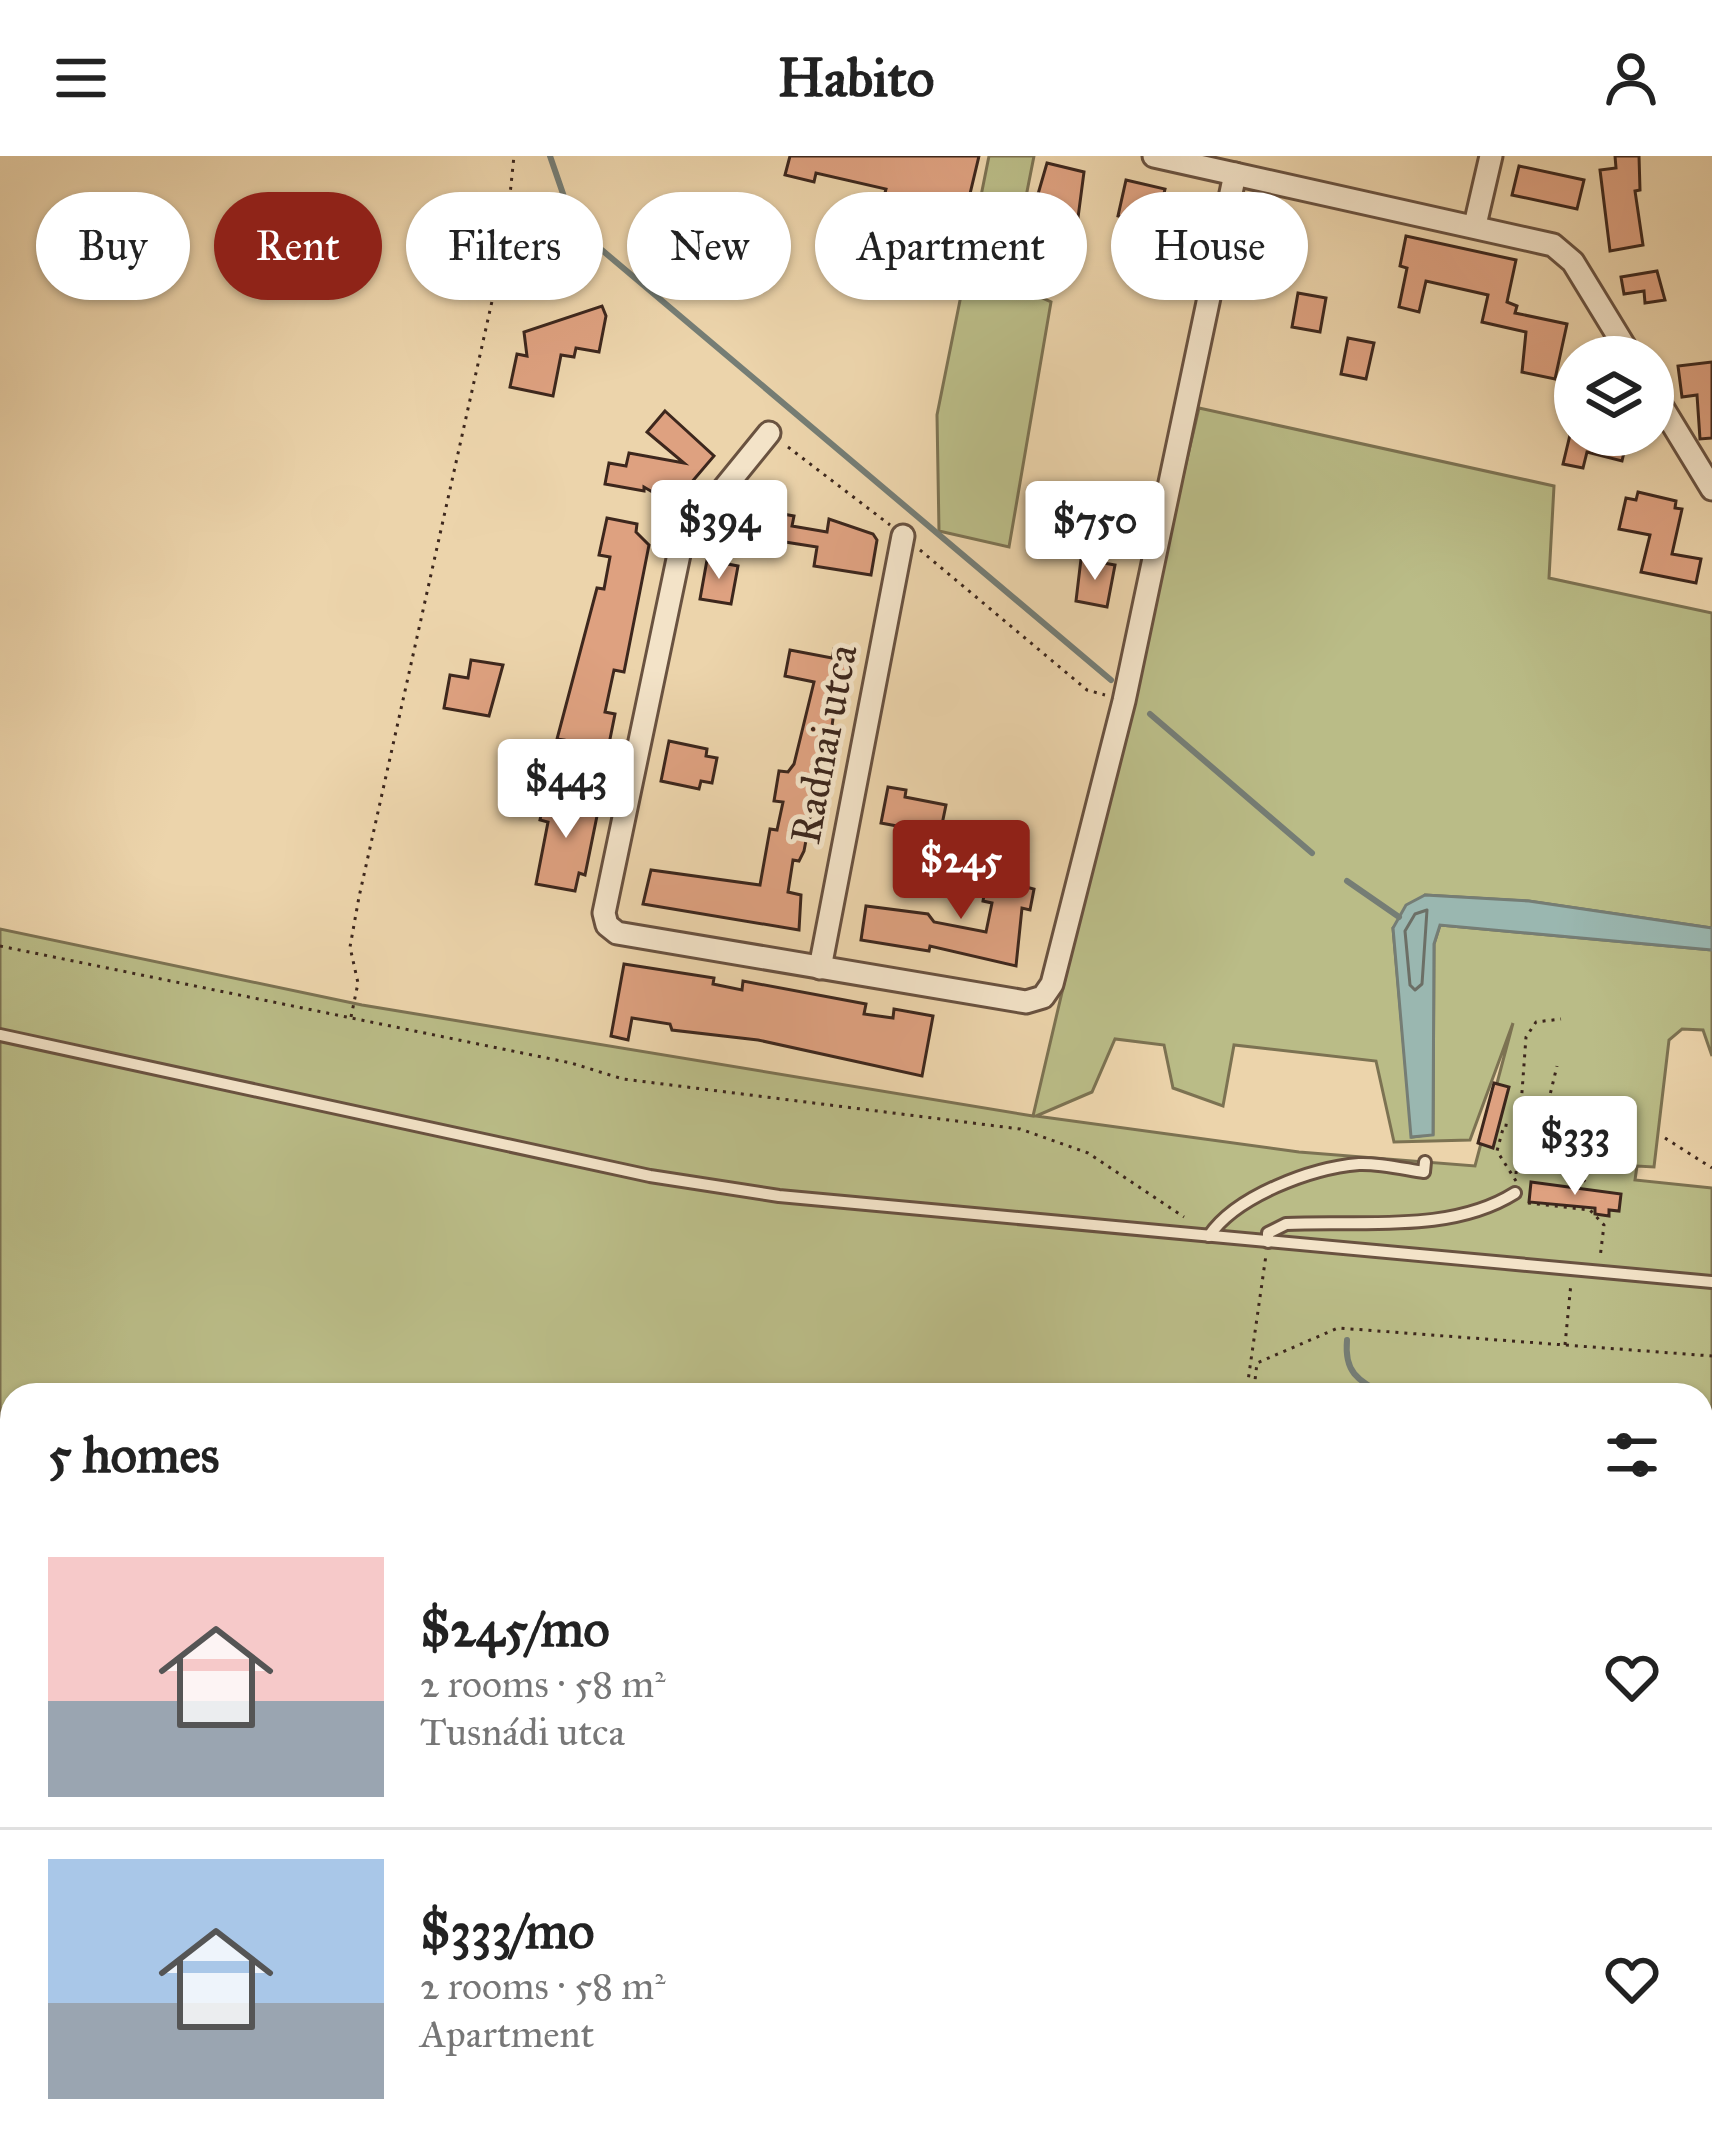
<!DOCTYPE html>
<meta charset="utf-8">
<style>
:root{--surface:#fff;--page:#f2f2f2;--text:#222;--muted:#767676;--line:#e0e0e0;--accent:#8f2418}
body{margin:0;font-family:"IM FELL Great Primer",serif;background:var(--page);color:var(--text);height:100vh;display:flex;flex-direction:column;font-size:45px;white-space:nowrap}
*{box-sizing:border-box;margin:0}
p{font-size:39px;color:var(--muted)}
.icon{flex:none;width:66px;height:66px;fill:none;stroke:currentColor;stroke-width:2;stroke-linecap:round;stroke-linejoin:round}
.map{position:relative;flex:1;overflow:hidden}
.panel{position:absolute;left:0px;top:1227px;width:1713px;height:771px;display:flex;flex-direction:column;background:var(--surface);border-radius:36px 36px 0 0;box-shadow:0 3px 9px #0004}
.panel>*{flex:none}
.top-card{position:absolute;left:36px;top:36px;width:1641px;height:108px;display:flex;gap:24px}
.buttons{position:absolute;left:1554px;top:180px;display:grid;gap:24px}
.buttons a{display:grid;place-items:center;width:120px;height:120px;border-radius:50%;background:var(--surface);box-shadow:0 3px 9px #0004;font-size:60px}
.price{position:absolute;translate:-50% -102px;padding:0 27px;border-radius:12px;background:#fff;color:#222;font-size:39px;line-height:78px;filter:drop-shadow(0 3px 6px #0008)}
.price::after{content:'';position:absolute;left:50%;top:72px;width:36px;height:27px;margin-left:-18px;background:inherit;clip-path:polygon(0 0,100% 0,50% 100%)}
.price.on{background:var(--accent);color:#fff}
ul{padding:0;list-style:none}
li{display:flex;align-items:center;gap:36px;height:300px;padding:0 48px}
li+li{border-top:3px solid var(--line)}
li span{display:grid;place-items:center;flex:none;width:336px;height:240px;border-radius:0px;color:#555}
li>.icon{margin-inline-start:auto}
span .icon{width:144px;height:144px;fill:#fffc;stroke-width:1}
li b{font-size:51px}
h2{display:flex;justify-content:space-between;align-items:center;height:144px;padding:0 48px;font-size:51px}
.chip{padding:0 42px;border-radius:54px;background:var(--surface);box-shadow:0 3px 9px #0004;font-size:42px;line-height:108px}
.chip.on{background:var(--accent);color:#fff}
header{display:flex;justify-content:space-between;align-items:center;height:156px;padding:0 48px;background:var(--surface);font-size:54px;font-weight:800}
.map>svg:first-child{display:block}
</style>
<header><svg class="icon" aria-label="menu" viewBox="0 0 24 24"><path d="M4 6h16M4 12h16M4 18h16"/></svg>Habito<svg class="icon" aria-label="person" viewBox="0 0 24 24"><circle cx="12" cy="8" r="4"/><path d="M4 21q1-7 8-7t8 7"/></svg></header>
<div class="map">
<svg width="1712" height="1996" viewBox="0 0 1712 1996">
<rect width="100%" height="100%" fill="#ecd4ab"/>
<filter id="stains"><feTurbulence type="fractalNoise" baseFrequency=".00167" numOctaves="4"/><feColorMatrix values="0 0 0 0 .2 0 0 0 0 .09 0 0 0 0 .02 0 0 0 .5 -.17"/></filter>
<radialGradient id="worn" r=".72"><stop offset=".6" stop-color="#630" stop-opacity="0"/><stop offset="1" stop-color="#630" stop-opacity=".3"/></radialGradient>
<!-- green -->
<g fill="#babc87" stroke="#7c7252" stroke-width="3" fill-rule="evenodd">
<path d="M989,0H1034L1009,127L1051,146L1009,391L939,375L937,259Z"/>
<path d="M1199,252L1554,330L1549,422L1712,457V772L1528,745L1425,739L1393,772L1412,981L1433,978L1434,788L1440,769L1712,794V900L1703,874L1682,873L1669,884L1654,1011L1637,1010L1635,1024L1712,1032V1794L1701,1796V1239H12V1539L0,1536V773L362,849L1033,960ZM1513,867L1475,1010L1299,996L1036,960L1092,936L1115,883L1164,889L1173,932L1223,950L1234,889L1376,905L1394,986L1470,984Z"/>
<path d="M0,1735L12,1737V1980L0,1983Z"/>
</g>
<!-- water -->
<g fill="#9ab7b0" stroke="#757d75" stroke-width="3">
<path d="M1425,739L1529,745L1712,772V794L1440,769L1434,788L1433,979L1411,981L1393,772L1406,749Z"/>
<path d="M0,1536L12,1539V1737L0,1735Z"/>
<path d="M1712,1794V1996H0V1983L12,1980V1986H1701V1796Z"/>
</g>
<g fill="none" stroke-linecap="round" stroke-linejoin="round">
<!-- shore -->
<path stroke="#6c6f66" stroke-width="3" d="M1427,754L1422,828L1415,834L1410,829L1405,775L1415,758Z"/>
<!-- stream -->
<g stroke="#757d75" stroke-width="6">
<path d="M550,0L570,58L590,84L1111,524"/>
<path d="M1150,558L1312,697"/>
<path d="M1347,725L1399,761"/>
<path d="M1347,1184C1344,1217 1358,1224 1385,1239"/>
<path d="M1701,1306L1712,1307"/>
</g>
</g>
<!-- building -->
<g fill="#dea180" stroke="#3d271d" stroke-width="3">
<path d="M790,0H979L964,63L916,52L913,63L880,56L886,33L816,17L814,26L785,19Z"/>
<path d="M1615,0H1639L1640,34L1635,35L1643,89L1610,95L1600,14L1616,12Z"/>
<path d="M1047,7L1084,16L1076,77L1029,69Z"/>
<path d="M1519,10L1584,24L1577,53L1512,39Z"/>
<path d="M1126,24L1165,33L1150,96L1128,91L1132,75L1123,73L1126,62L1118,60Z"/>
<path d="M1248,54L1277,59L1276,68L1287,70L1282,98L1241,91Z"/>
<path d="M1406,80L1516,104L1507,146L1517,150L1515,157L1567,168L1555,223L1522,216L1526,176L1482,166L1488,139L1426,125L1419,156L1399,151L1407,112L1400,110Z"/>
<path d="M1657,115L1665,144L1645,147L1644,135L1624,138L1621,121Z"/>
<path d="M1298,137L1326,142L1320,176L1292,171Z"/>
<path d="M602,150L606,160L599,196L576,192L574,201L561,199L553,240L510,231L517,198L527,200L524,176Z"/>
<path d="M1348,182L1374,187L1366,223L1341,218Z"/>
<path d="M1712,206V282L1700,283L1697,239L1682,241L1678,210Z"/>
<path d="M665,255L714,300L673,348L644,331V335L605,328L609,307L626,310L629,297L684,307L647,276Z"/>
<path d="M1570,279H1628L1622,305L1587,296L1583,312L1563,308Z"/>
<path d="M1638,336L1676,345L1675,352L1682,353L1672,398L1701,403L1696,427L1641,416L1650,379L1619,373L1626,342L1636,344Z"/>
<path d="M757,344L772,356L794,360L792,370L827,376L829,363L873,378L877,384L871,419L814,410L817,391L766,383L754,374L742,389L729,378Z"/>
<path d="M607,362L637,368L636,376L649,389L624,516L614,514L605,556L615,558L608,593L601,592L600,597L563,590L564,584L557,583L597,432L604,433L610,401L599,399Z"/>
<path d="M1081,403L1115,409L1107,451L1076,445Z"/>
<path d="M707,404L738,410L731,448L700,443Z"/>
<path d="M834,493L857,497L850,533L837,530L821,659L811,658L804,695L799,705L793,704L788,736L801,739L799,774L643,748L651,714L760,729L770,673L777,674L783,646L774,645L779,615L788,616L794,608L814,526L785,520L790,494L832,502Z"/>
<path d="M471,504L503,509L489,560L444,552L450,519L468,522Z"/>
<path d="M669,585L707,593L706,600L717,602L712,627L701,625L699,633L661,625Z"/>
<path d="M888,631L906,634L905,641L946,649L940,678L881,667Z"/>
<path d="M551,638L599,650L585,719L579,717L575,735L536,728L548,666L540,664L545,640Z"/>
<path d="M998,706L1024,711L1026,731L1034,733L1030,754L1022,752L1016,810L930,790L929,795L861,784L866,750L928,758L934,766L986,776L992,747L983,745L988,715L996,717Z"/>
<path d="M624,808L714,822L713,828L742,834L743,825L866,848L864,858L893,862L894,853L933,860L922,920L758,884L672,874L670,868L632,862L628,884L611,880Z"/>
<path d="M1494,927L1509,931L1493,992L1478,987Z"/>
<path d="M1531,1026L1621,1038L1619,1055L1609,1054V1060L1595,1058V1052L1529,1046Z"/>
</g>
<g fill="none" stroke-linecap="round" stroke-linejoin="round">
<defs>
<g id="service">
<path d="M0,879L650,1020L779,1040L1712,1126"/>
<path d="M1209,1080C1236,1040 1311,1012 1359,1008C1379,1007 1404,1013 1424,1016L1425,1006"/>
<path d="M1268,1086V1077L1286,1068C1361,1064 1450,1078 1515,1037"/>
</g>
<g id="minor">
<path d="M1154,0L1553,89L1573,106L1631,201"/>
<path d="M1475,69L1491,0"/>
<path d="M1653,236L1712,333"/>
<path d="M769,277L682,384L604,757L607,769L617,777L1026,846L1043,841L1052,828L1124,545L1235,18"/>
<path d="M820,812L903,380"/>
</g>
</defs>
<!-- service casing -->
<use href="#service" stroke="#695240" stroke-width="16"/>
<!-- minor casing -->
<use href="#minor" stroke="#695240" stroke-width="27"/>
<!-- path -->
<g stroke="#3d271d" stroke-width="3" stroke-dasharray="3 6" stroke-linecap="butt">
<path d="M788,291L890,369"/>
<path d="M920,394L1087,534L1105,539"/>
<path d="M0,790L571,907L623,923L1020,973L1088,997L1184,1061"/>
<path d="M351,861L358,827L350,791L359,741L505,87L514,0"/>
<path d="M1542,972L1557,910"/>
<path d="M1665,982L1712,1012"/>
<path d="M1516,1018L1526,881L1536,866L1561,863"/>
<path d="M1516,1025L1497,995L1504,969L1586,981L1581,1021L1587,1028"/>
<path d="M1528,1047L1590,1054L1604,1069L1600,1102"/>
<path d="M1565,1189L1571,1127"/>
<path d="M1246,1234L1254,1233L1257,1207L1338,1172L1712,1200"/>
<path d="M1246,1239L1266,1099"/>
<path d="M0,1460L12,1462"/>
<path d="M0,1492L12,1494"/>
<path d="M1701,1711L1712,1712"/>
<path d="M0,1935L12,1933"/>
</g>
<!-- service -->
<use href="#service" stroke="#f3e3c8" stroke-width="10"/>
<!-- minor -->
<use href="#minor" stroke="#f3e3c8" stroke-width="21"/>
</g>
<g text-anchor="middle" stroke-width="10" stroke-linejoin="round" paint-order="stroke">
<!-- street labels -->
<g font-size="42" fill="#3d271d" stroke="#f3e3c8">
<text transform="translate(823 588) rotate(-79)" y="15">Radnai utca</text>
</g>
</g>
<rect width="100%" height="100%" filter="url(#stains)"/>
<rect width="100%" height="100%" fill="url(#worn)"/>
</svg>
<div class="buttons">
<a><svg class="icon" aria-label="layers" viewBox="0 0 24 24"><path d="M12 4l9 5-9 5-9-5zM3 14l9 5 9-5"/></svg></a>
</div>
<b class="price" style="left:719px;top:426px">$394</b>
<b class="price" style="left:1095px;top:427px">$750</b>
<b class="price" style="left:566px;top:685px">$443</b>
<b class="price on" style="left:961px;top:766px">$245</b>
<b class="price" style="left:1575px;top:1042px">$333</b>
<div class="top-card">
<a class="chip">Buy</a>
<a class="chip on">Rent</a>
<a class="chip">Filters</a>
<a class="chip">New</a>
<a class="chip">Apartment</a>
<a class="chip">House</a>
</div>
<section class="panel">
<h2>5 homes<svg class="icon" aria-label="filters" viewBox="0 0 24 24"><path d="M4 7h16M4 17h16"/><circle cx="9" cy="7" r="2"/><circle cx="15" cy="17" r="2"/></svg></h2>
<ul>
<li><span style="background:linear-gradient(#f6c9c9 60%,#9aa5b1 0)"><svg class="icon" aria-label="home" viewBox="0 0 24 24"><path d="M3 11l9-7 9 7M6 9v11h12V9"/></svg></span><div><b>$245/mo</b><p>2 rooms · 58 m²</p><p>Tusnádi utca</p></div><svg class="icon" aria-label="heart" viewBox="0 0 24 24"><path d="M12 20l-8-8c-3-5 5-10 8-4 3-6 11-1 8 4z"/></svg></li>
<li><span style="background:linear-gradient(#a9c7e8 60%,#9aa5b1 0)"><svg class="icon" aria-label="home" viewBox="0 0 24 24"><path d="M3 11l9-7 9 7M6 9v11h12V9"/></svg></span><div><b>$333/mo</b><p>2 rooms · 58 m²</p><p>Apartment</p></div><svg class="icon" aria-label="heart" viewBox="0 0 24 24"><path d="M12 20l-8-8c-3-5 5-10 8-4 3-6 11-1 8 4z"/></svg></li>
</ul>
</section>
</div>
